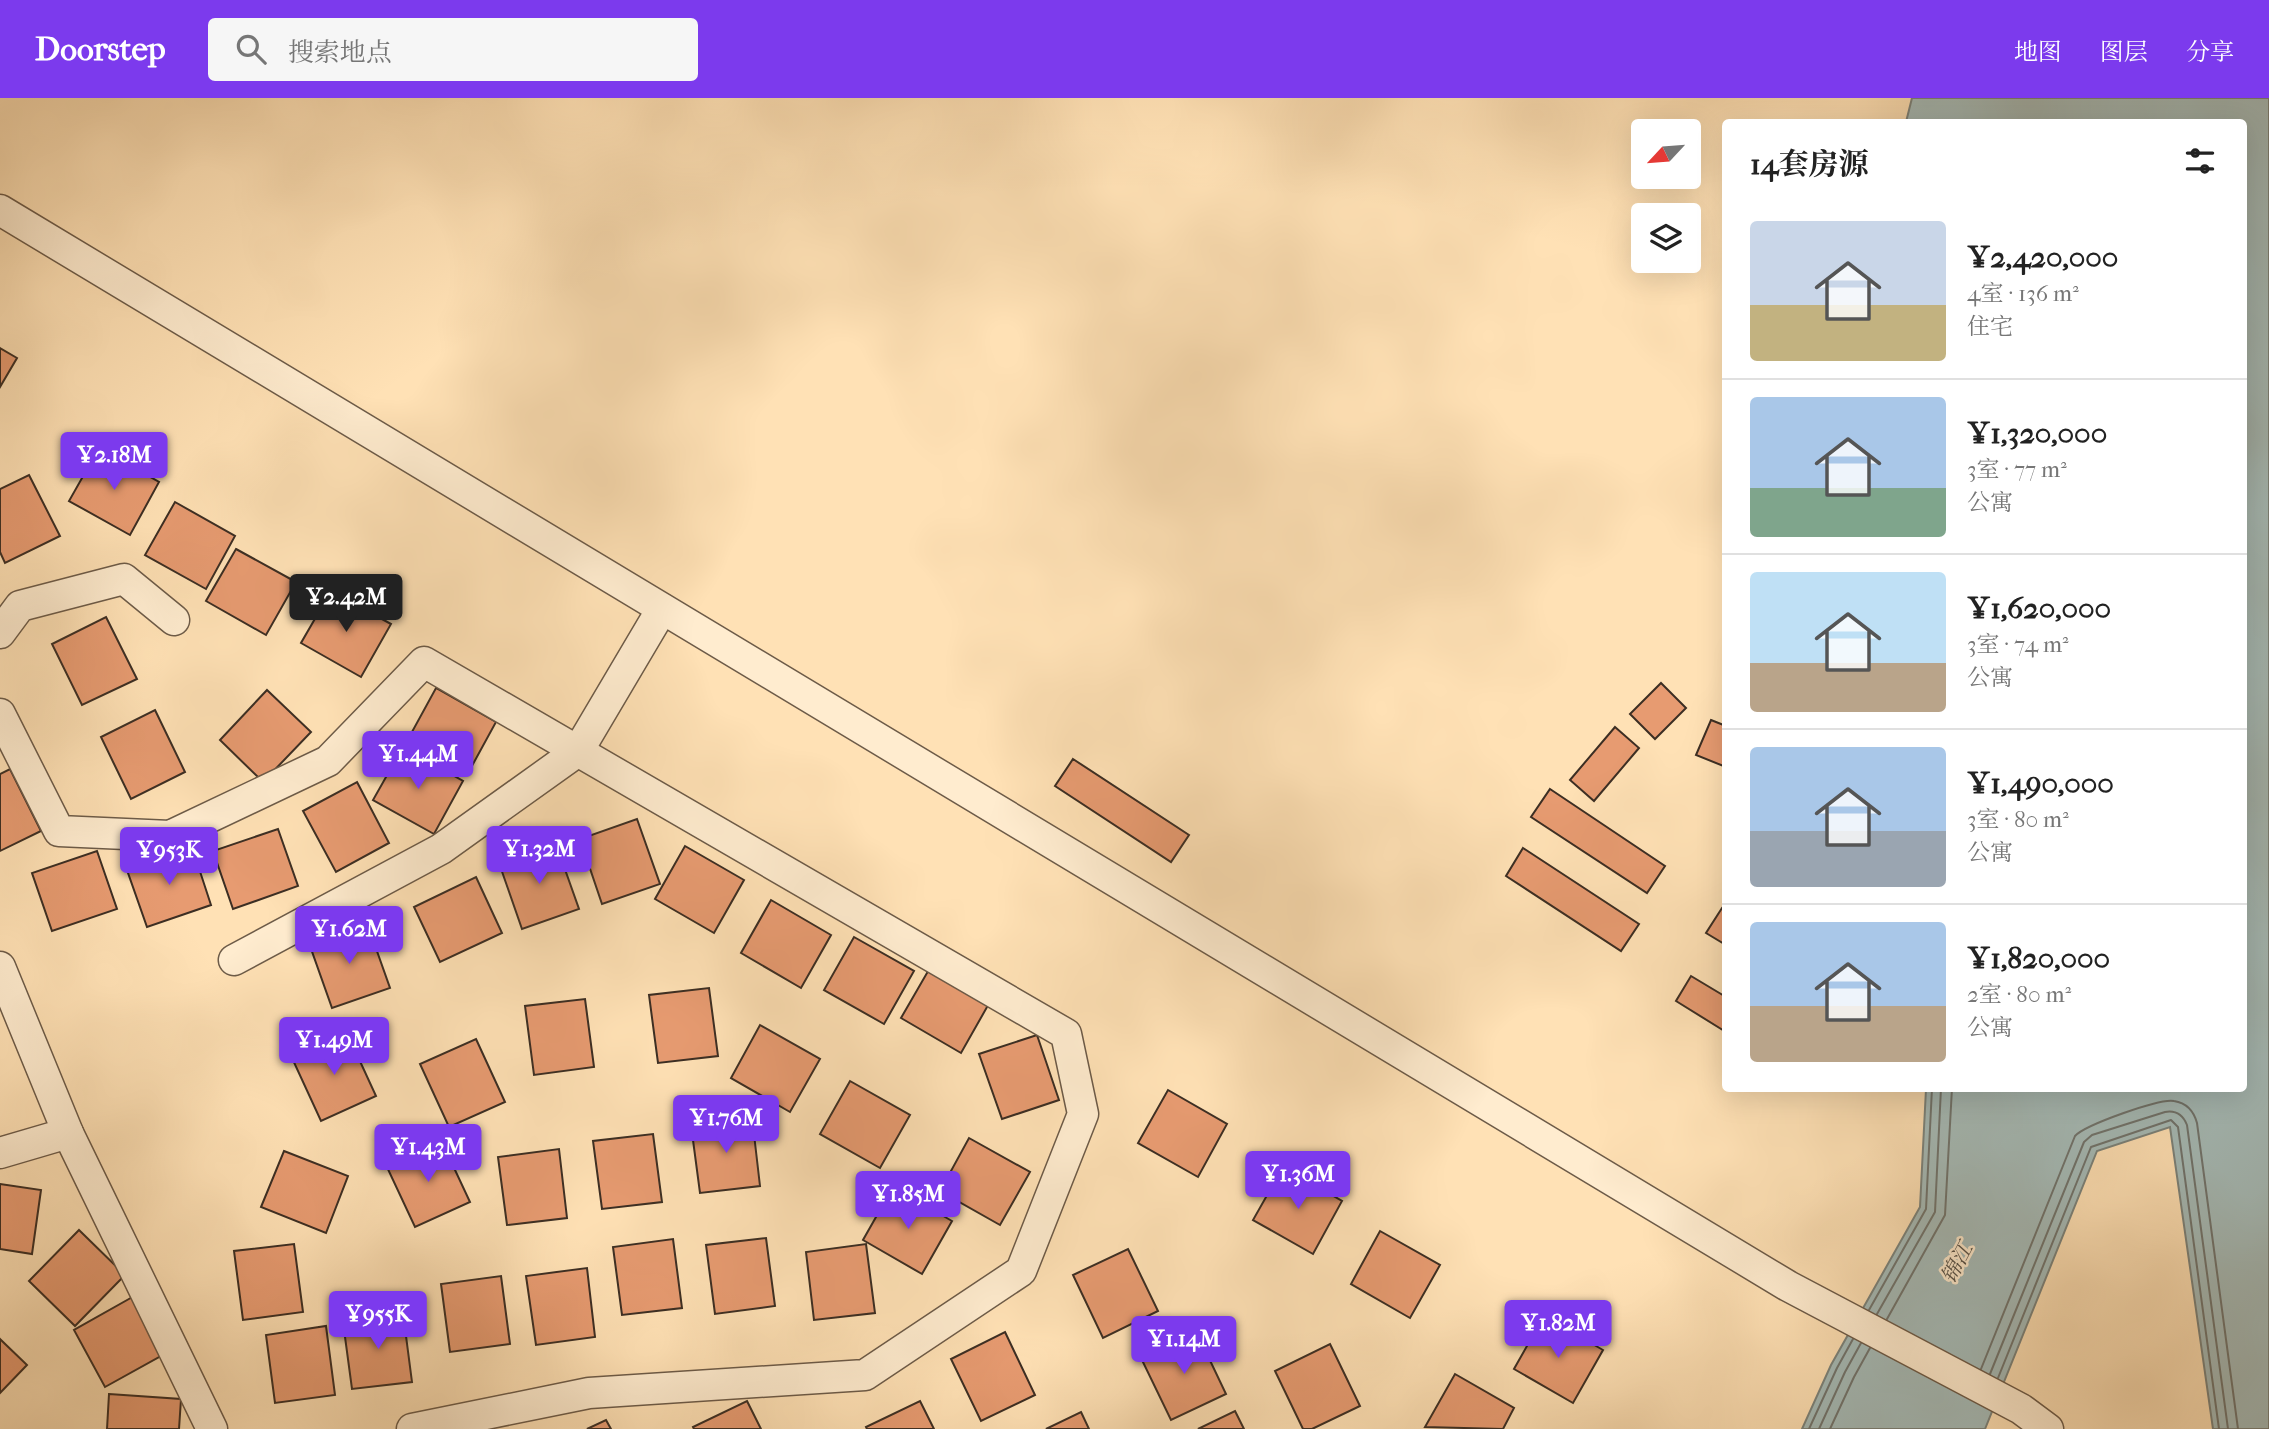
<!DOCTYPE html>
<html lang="zh">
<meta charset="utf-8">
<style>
:root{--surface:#fff;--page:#f6f6f6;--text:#222;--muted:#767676;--line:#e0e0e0;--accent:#7c3aed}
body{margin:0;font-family:"IM FELL French Canon","Noto Serif SC",serif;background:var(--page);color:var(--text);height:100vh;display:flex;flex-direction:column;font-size:26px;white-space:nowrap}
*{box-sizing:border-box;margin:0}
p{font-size:23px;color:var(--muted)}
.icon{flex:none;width:38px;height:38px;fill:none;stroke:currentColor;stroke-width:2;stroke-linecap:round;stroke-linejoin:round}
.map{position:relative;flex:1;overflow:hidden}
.panel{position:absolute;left:1722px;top:21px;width:525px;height:973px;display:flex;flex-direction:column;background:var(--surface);border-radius:7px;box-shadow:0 7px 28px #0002}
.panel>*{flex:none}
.needle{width:46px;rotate:244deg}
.fabs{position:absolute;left:1631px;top:21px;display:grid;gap:14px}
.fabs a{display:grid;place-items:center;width:70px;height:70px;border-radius:7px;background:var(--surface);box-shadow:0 7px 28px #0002;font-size:35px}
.price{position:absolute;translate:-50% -60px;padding:0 16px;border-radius:7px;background:var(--accent);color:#fff;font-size:23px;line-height:46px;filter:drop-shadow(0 2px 4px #0008)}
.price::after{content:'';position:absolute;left:50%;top:42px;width:21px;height:16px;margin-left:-10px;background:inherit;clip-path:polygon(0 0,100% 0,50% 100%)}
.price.current{background:#222;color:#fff}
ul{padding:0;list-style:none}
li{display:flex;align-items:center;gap:21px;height:175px;padding:0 28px}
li+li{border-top:2px solid var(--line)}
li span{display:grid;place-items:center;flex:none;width:196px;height:140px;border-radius:7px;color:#555}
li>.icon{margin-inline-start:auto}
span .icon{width:84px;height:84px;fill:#fffc;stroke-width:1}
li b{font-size:30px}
h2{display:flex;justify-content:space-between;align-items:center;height:84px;padding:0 28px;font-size:30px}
header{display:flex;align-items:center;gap:42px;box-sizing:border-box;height:98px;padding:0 35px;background:var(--accent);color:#fff}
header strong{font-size:33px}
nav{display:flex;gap:38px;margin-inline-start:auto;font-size:24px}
.search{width:490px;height:63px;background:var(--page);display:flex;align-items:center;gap:18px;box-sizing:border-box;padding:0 24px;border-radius:7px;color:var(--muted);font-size:26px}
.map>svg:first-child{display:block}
</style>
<header>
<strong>Doorstep</strong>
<div class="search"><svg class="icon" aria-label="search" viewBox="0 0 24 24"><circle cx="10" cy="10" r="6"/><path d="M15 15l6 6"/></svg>搜索地点</div>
<nav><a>地图</a><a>图层</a><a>分享</a></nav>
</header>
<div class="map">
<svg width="2269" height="1331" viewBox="0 0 2269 1331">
<rect width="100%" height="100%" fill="#ffe1b5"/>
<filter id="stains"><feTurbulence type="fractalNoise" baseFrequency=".00286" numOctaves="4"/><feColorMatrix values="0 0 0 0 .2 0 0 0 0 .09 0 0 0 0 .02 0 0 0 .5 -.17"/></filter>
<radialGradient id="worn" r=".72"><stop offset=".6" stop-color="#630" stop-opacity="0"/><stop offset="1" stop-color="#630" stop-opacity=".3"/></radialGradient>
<!-- water -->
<path fill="#a5bbb8" stroke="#7b837c" stroke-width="2" d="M1912,0H2269V1331H2213L2170,1029L2097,1053L1985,1331H1802L1831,1267L1920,1109L1926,991L2244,990V24H1906Z"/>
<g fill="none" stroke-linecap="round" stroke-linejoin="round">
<!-- shore -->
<g stroke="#70746e" stroke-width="2">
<path d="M1869,1212L1926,1111L1932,990"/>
<path d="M1877,1216L1935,1114L1941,990"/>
<path d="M1887,1221L1945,1117L1952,990"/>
<path d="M1981,1271L2075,1038C2085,1027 2160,1000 2174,1003C2187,1005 2194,1014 2197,1025L2238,1331"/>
<path d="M1990,1276L2084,1044L2092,1037L2165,1014C2176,1012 2183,1017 2187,1027L2228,1331"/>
<path d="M1998,1280L2091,1049L2171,1022L2178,1029L2219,1331"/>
<path d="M1809,1331L1837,1270L1853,1241"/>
<path d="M1819,1331L1845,1274L1861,1245"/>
<path d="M1830,1331L1854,1279L1870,1250"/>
</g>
</g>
<!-- building -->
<g fill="#e79b71" stroke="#3c2e23" stroke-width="2">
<path d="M0,250L17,260L0,289Z"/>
<path d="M99,350L159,384L130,437L69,403Z"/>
<path d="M29,377L60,438L5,465L0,454V391Z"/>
<path d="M175,404L235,438L206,491L145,457Z"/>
<path d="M236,451L296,484L266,537L206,503Z"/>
<path d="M331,493L391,526L361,579L301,545Z"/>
<path d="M106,519L137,581L82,607L52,546Z"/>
<path d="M1661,585L1686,610L1655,641L1630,616Z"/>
<path d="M436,590L496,624L467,677L407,643Z"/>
<path d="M267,592L311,634L263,684L220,642Z"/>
<path d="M155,612L185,674L131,701L101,639Z"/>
<path d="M1711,622L1726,628V669L1696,657Z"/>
<path d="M1615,629L1639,650L1594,703L1570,682Z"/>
<path d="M403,649L463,683L434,736L373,702Z"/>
<path d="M1073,661L1189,737L1171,764L1055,688Z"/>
<path d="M10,671L41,733L0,753V676Z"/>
<path d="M357,684L389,745L336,774L303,713Z"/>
<path d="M1550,691L1665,768L1647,795L1531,719Z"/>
<path d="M637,721L660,786L602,806L580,741Z"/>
<path d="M278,731L298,788L233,811L213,753Z"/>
<path d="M556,746L579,811L522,831L499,765Z"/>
<path d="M685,748L744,782L714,835L655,801Z"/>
<path d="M192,749L211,807L147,829L127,772Z"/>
<path d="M1523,750L1639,826L1621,853L1506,778Z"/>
<path d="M97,753L117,811L52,833L32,775Z"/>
<path d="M476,779L502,835L440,864L414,809Z"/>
<path d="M771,802L831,837L801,890L741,855Z"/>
<path d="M1722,810L1726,812V847L1706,835Z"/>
<path d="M367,825L390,890L332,910L309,845Z"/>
<path d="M854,839L914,873L884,926L824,892Z"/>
<path d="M931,868L991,902L961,955L901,920Z"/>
<path d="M1691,878L1726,899V934L1676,903Z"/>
<path d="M709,890L718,958L658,965L649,897Z"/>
<path d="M585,901L594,969L534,977L525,908Z"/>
<path d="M760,927L820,961L790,1014L731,980Z"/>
<path d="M347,935L376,998L321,1023L292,960Z"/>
<path d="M1037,937L1059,1002L1002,1021L979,956Z"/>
<path d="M476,941L505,1004L449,1029L420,966Z"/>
<path d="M850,983L910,1017L880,1070L820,1036Z"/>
<path d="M1168,992L1227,1026L1198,1079L1138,1045Z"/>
<path d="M752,1019L760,1088L700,1095L691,1027Z"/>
<path d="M653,1036L662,1104L602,1111L593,1043Z"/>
<path d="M969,1040L1030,1074L1000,1127L940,1093Z"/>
<path d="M441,1042L470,1104L415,1129L386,1067Z"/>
<path d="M559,1051L567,1120L507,1127L498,1059Z"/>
<path d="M284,1053L348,1078L326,1135L261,1109Z"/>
<path d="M1283,1069L1342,1103L1313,1156L1253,1122Z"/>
<path d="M0,1086L41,1092L32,1156L0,1151Z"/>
<path d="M893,1089L952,1123L922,1176L863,1142Z"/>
<path d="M79,1132L125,1177L75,1228L29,1183Z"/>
<path d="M1380,1133L1440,1167L1410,1220L1351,1186Z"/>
<path d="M766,1140L775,1208L715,1216L706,1147Z"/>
<path d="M673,1141L682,1210L622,1217L613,1149Z"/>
<path d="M294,1146L303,1214L243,1222L234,1153Z"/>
<path d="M866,1146L875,1215L814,1222L806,1154Z"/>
<path d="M1128,1151L1158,1213L1103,1240L1073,1177Z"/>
<path d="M587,1170L595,1239L536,1247L526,1178Z"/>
<path d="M501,1178L510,1246L450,1254L441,1186Z"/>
<path d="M136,1197L168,1254L105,1289L74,1232Z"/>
<path d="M403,1215L412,1284L352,1291L343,1224Z"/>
<path d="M1544,1218L1603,1252L1573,1305L1514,1271Z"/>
<path d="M326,1228L335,1297L275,1305L266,1237Z"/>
<path d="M1196,1233L1226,1296L1171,1322L1141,1260Z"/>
<path d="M1005,1234L1035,1297L981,1323L951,1261Z"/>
<path d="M0,1241L27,1267L0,1295Z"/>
<path d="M1330,1246L1360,1308L1312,1331H1303L1275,1273Z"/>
<path d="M1455,1276L1514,1310L1503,1331L1425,1329Z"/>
<path d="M109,1296L181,1301L179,1331H107Z"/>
<path d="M747,1303L761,1331H694L693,1329Z"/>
<path d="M920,1303L934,1331H867L866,1329Z"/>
<path d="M1235,1313L1244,1331H1198Z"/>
<path d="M1081,1314L1089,1331H1046Z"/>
<path d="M606,1322L611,1331H587Z"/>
</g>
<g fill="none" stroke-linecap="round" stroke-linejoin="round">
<defs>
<g id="minor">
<path d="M0,112L1788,1188L2021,1311L2048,1331"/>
<path d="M0,535L20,508L124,481L174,522"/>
<path d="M0,616L59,733L170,738L328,663L424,564L1066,936L1083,1016L1021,1173L865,1277L589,1295L412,1331"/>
<path d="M234,862L441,751L578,653L662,511"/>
<path d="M0,869L68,1035L212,1331"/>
<path d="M0,1055L68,1035"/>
</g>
</defs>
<!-- minor casing -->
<use href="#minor" stroke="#6d5b48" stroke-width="33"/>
<!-- minor -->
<use href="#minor" stroke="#ffeccf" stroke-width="30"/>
</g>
<g text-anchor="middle" stroke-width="5" stroke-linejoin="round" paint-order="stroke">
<!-- water labels -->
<g font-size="21" font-style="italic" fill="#565148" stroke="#ffeccf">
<text transform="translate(1957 1165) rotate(-62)" y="7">锦江</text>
</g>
</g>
<rect width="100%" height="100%" filter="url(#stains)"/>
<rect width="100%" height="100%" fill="url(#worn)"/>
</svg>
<div class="fabs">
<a><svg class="needle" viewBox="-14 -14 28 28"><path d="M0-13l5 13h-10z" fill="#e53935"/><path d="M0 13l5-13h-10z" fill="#767676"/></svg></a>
<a><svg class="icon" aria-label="layers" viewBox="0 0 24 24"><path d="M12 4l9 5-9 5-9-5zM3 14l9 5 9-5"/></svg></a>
</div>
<b class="price" style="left:114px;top:394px">¥2.18M</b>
<b class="price current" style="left:346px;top:536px">¥2.42M</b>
<b class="price" style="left:418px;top:693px">¥1.44M</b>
<b class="price" style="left:539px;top:788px">¥1.32M</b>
<b class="price" style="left:169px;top:789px">¥953K</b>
<b class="price" style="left:349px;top:868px">¥1.62M</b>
<b class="price" style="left:334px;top:979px">¥1.49M</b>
<b class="price" style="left:726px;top:1057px">¥1.76M</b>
<b class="price" style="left:428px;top:1086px">¥1.43M</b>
<b class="price" style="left:1298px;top:1113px">¥1.36M</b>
<b class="price" style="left:908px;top:1133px">¥1.85M</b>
<b class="price" style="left:378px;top:1253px">¥955K</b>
<b class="price" style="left:1558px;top:1262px">¥1.82M</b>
<b class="price" style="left:1184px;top:1278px">¥1.14M</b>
<section class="panel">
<h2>14套房源<svg class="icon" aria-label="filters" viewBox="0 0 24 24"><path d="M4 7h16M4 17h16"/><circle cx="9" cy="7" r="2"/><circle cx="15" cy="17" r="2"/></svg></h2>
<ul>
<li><span style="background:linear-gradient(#c9d6e8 60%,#c2b280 0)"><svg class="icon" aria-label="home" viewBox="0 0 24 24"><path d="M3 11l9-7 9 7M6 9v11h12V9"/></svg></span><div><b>¥2,420,000</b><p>4室 · 136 m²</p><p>住宅</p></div></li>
<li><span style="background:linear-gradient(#a9c7e8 65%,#7fa58c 0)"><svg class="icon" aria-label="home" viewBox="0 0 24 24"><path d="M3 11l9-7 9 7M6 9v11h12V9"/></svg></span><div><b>¥1,320,000</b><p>3室 · 77 m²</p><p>公寓</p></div></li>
<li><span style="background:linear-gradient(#bfe0f5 65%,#b9a48a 0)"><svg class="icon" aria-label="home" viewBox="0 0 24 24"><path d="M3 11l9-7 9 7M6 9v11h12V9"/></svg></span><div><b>¥1,620,000</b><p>3室 · 74 m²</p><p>公寓</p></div></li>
<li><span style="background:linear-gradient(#a9c7e8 60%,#9aa5b1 0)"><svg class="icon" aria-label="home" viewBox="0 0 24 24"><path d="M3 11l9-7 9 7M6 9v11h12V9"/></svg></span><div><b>¥1,490,000</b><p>3室 · 80 m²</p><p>公寓</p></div></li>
<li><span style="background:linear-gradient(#a9c7e8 60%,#b9a48a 0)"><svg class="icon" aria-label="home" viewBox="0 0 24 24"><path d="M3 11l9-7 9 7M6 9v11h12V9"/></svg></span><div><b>¥1,820,000</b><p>2室 · 80 m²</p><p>公寓</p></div></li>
</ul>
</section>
</div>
